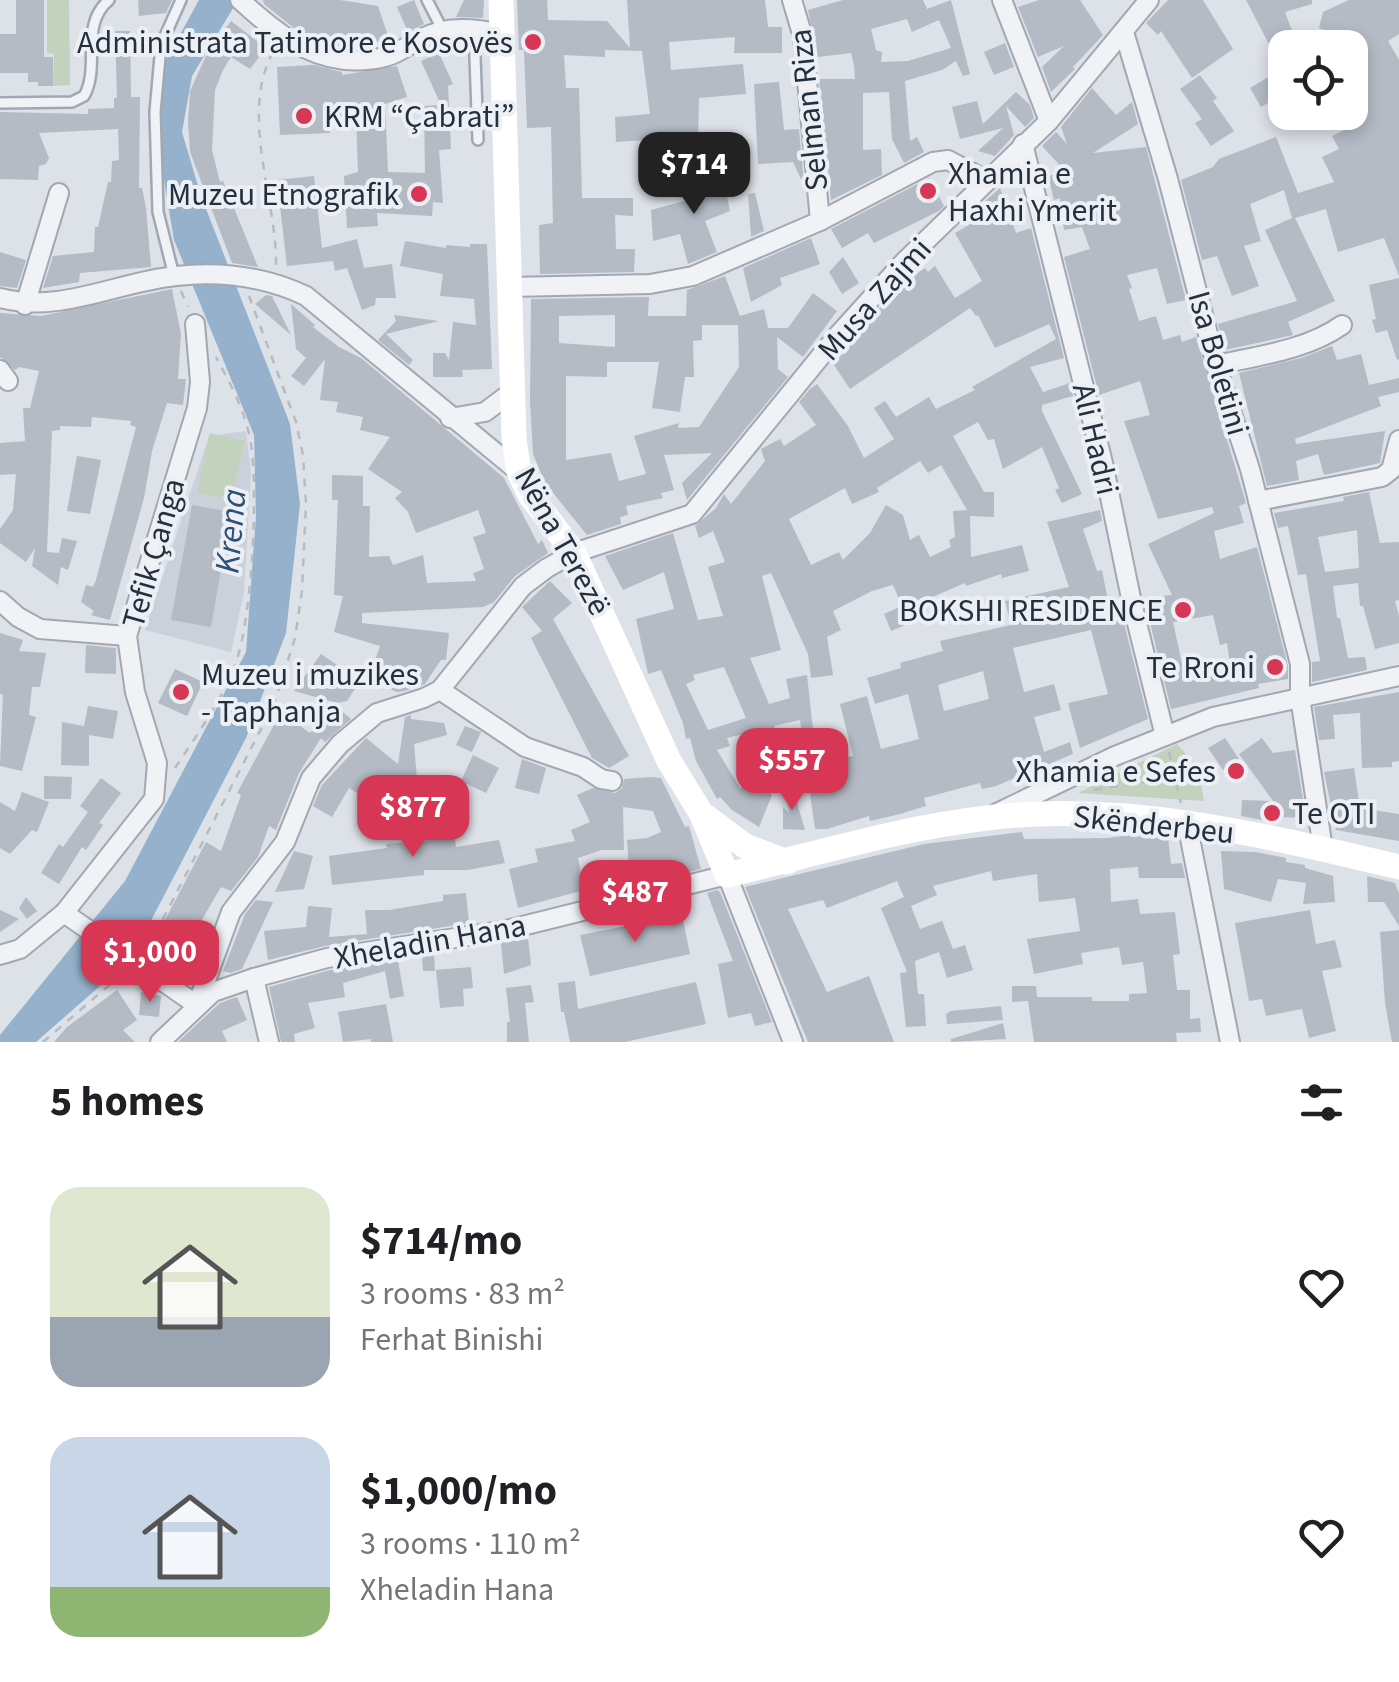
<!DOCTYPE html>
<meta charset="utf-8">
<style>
:root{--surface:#fff;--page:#f6f6f6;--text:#202124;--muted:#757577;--accent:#d73754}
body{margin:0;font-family:"Source Sans 3",sans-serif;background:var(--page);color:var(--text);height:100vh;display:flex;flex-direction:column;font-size:38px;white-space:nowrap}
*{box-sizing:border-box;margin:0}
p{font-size:32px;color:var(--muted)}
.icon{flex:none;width:55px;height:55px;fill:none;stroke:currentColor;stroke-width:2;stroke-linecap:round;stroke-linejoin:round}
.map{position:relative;height:1042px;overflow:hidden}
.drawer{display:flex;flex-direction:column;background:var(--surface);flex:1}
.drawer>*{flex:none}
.tools{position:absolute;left:1268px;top:30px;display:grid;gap:20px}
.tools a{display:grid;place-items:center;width:100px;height:100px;border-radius:20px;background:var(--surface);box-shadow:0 5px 15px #0003;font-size:50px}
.price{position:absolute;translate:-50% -85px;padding:0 22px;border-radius:20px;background:var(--accent);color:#fff;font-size:32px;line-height:65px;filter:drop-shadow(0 2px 5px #0008)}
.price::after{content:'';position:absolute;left:50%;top:60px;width:30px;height:22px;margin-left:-15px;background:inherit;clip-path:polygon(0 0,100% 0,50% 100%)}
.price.active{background:#222;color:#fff}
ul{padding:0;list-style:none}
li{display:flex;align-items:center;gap:30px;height:250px;padding:0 50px}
li span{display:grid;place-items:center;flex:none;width:280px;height:200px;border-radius:30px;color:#555}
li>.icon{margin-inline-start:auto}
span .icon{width:120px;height:120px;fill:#fffc;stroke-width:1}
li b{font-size:42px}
h2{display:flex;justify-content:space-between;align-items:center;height:120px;padding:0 50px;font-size:42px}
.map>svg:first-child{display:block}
</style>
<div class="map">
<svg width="1399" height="1042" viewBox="0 0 1399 1042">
<rect width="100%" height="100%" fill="#dde1e8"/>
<!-- built -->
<path fill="#cbd1da" d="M246,431L251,472L244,592L231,652L145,630L209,436Z"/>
<!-- green -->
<g fill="#c3d2bd">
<path d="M47,0H69L70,85L53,86L54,54L47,53Z"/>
<path d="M210,433L245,441L231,500L197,492Z"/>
<path d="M1177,744L1198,768L1204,801L1078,793Z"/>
</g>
<!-- water -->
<path fill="#95b1cb" d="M199,0H238L192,76L182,132L201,196L290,424L300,504L286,633L246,738L142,938L100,986L36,1042H0V1035L125,881L246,652L256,516L254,435L174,240L161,163V69Z"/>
<!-- building -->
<g fill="#b4bbc5" fill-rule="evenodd">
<path d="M16,0H44V57H53V86H38V82H28V73H0V34H16Z"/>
<path d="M138,0H172L166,13L139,16Z"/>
<path d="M263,0H340L378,6L390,42H340L341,47L327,44L294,28L264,4Z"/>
<path d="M414,0L424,24L408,32L397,7Z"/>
<path d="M464,0H484L483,18L456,17Z"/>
<path d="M517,0H547L548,20L607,21L630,48L627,0H765L768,27H782V53H734L735,37L669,42L671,70L743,64L746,94L699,98L698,143H676V138L616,142L615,117L650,114L642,51L605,50V57L564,55L566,88H579L582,198H633V216L615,215L616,249H635L634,272L540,274L539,225L553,223L551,127L527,128L524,50H519Z"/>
<path d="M843,0H923L927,9L951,0L970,74L963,76L956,61L942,70L905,81L910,141L917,137L924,152L904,163L892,139L889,92L863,93V150L881,149L882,175L831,200L819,79H855L854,65L851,53L817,57L808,10ZM907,19L912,32L939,20L951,48L908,61L881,62L882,52L876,50L871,29Z"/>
<path d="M1039,0H1080L1103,35L1073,67L1075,69L1051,92L1042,67L1064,46L1038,57L1018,7Z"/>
<path d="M1168,0H1203L1233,49L1192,78L1161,31L1158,35L1146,23Z"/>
<path d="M1246,0H1312V4L1285,12L1295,39L1272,50Z"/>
<path d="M1349,0H1399V34L1388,41L1399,60V276L1384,238L1338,252L1326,209L1295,218L1335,301L1288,322L1293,335L1225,350L1218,324L1297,301L1265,230L1292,218L1284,190L1250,204L1261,241L1244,246L1259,286L1232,296L1217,256L1202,260L1181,180L1213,167L1219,159L1276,137L1298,193L1334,182L1322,157L1339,149L1332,136L1363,121L1350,89V48H1317L1342,36L1319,28L1323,12Z"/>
<path d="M231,21L266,48L250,69L231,57L223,70L215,90L212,150L220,182L223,181L258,267L232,263L190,152L188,122L190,91L205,58Z"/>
<path d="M115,31H130L131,97H140L139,188H142L146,208L151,267L80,273L79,282L43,288L53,256L94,252L95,227H98L108,182H111L112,161L119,160L118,129L39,133L49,158L46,164L39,166L38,180L0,179V112L88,114V109L114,108V98H117Z"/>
<path d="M1005,43L1014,67L994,75L984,52Z"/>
<path d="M439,53L453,84L448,86L451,149L439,150L443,203L433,202L432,216L377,213L378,226L347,228L344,176L358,172L356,115L330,118V133L280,135L277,67L314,65L342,72V75L397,66L407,97L385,104L388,172L425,173L424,106L441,105L421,61Z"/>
<path d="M1280,70L1285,78V93L1261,107L1250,88Z"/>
<path d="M1200,75L1217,98L1213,101L1234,131L1211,146L1195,123L1202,119L1180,89Z"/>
<path d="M779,82L784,130L799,129L804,185L793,162L758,164L754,84Z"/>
<path d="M1092,88L1116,115L1132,102L1138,124L1093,153L1146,147L1186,300L1167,304L1157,268L1127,275L1132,288L1129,289L1139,321L1156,316L1163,340L1180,335L1182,342L1196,337L1246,503L1239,506L1244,523L1214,531L1220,559L1257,547L1288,666V679L1258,684L1259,688L1171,709L1148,614L1153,613L1151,597L1172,595L1148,544L1214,513L1212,507L1158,519L1124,421L1150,415L1140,381L1099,395L1064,257L1090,249L1082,227L1064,230L1060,198L1054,200L1048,176L1066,172L1042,146L1056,132L1067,144L1061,127ZM1213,615L1220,645L1227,643L1231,671L1186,682L1173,622Z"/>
<path d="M1016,92L1030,105L1034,118L1025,127L1006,106L1014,135L995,156L978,151L1003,128L960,139L952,107L977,101L983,124Z"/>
<path d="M721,166L730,211L705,221L717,252L688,264L680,234L653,241L651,210L703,196L699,170Z"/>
<path d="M314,176L322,248L357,239L364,268L392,264L396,298H376L375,305L362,310L347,268L335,271L333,261L287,266L277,180Z"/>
<path d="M929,178L944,206L939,211L874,243L868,233L842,248L831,229Z"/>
<path d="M1000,188L1016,233L1031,228L1064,358L1030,367L1043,392L1070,383L1073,396L1042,405V411L1082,494L1062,503L1055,490L1059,488L1042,447L1003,469L994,439L988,440L978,422L953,436L984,492H994V517L970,516L971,557L1022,545L1029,571L1002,578L1001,574L966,586L965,583L911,606L917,620L891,631L884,614L902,606L893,585L872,591L833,611L841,630L827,637L833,675L811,678L808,654L771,573L762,576L781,650L750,658L769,704L790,698L786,679L807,675L815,748L804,749L800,720L774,726L782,754L761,761L752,732L727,738L730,746L717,750L740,788L758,779L772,795L759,827L732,810L720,797L717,799L696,761L690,738L686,739L683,723L661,670L648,674L636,619L674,609L664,572L623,590L605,556L673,533L698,620L723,616L708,567L725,562L713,531L699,538L695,526L716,508L724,494L731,504L765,461L761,449L780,439L784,446L816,425L799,402L810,389L817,384L848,426L864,458L894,439L874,408L885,401L896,417L929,397L936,409L975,390L972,387L1056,339L1049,324L995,348L978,315L976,316L970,308L850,389L832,362L855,341L852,338L861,328L865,331L863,326L900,285L925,268L928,272L935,266L955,298L982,281L955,233L988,214L984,202ZM920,461L928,473L941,465L967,510L953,511L955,537L949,540L951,547L930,557L919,535L910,540L903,515L886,505L870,533L843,560L839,552L811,565L789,519L845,488L852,504L879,492L877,488ZM724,667L746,718L708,730L686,684L695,680L693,675Z"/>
<path d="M755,193L764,231L751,237L748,194Z"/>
<path d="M811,238L820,264L780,278L782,285L751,302L743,268Z"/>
<path d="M405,241L446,248V245L470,247V244H487L492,369L462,370L463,377H433V353H445L449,360L453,322L476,325L474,299L440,296L443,274L400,266Z"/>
<path d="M0,252L26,260L17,288L0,286Z"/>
<path d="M843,257L859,283L842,294L829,272Z"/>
<path d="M725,276L740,316L764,309L768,328H788L813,293L837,311L803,357L777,337L778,369L788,377L687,500L682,483L712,453L664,455L674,490L661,493L663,498L626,506L628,515L620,517L621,524L587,535L545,483L533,454L530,402L531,299L649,297L648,316H686L687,290ZM615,315V347L559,343V316ZM702,325H738L739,367L699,427L678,428L679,423L634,436L646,474L619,481L611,453L566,460V376L607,377V362H659L652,408L680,412L685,377H694L693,341L702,340Z"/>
<path d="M1399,278V359L1397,360L1387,330L1376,333L1372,320L1376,319L1369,285Z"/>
<path d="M172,289L181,334L178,379H186L183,405L167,403L152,451L144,498L110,620L91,615L94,611L81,602L86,585L93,587L96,580L136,427L130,425L131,421L92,417L91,427L60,426V430L52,431L47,552L59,553L62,538L77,541L68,570L61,567L58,585L32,566L35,548L26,562L0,543V529L13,510L16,474L0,475V443L25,441L23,408H30L39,371L19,367L15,370L0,357V313L41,316Z"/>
<path d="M266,295L272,296L291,335L255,304Z"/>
<path d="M291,304L315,325L313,327L339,347L361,358L504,478L538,544L542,540L548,553L515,576L494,602L483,607L362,613V623L449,633L446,660H441L425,684L405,691L397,692L368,681L380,646L334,632L343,596L334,595L338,500H332V475L363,476V506H370L369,557L389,556L393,565L423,555L427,583L476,581L473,573L484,569L473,537L486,533L478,510L416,533L408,512L395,498L402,492L368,469L390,437L360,430L363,417L336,412L338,402L320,400L325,359L304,386L291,376L306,358L296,349Z"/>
<path d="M394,315L439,321L386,334L413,360L409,365L378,340L396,321Z"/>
<path d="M1332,346L1337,360L1361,354L1369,385L1399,378V392L1378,397L1381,406L1295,439L1296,444L1385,431L1380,463L1324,475L1318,454L1296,461L1299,480L1267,486L1239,373L1301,358Z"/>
<path d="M77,456L101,460L90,514L67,511Z"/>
<path d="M1369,492L1380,543L1399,542V600L1395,601L1399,616V643L1375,649L1363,606H1360L1358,583L1333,586L1337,618H1340L1348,658L1365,657L1367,670L1312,682V662L1320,661L1306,574L1298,575L1288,526L1278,528L1274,513L1344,501L1343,497ZM1357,530L1359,568L1325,572L1318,537Z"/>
<path d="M192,505L231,512L211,627L171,620Z"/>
<path d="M1100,510L1102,521L1083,529L1097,571L1102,570L1112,622L1123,619L1148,719L1080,748L1068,703L1108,694L1091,630L1013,648L1024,692L1054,684L1061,710L1034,717L1044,752L1070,742L1073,754L996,786L982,789L980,783L924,798L926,806L900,814L870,821L869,816L827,829H815L806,765L853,756L840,704L867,696L881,749L919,739L908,694L875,704L867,678L901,668L900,663L943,651L940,641L1011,625L1005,601L1069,587L1047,522ZM983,671L989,699L944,711L938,685Z"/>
<path d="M550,581L572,603L553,619L629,756L609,768L592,758L531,638L542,631L522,607Z"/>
<path d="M0,633L23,640L19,651L46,653L40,687H32L29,715L36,717L22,771L0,766L3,695L0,694Z"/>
<path d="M86,645L116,648V674L85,673Z"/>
<path d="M321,654L360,681L347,701L337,703L294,691Z"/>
<path d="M175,669L203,682L187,716L158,703Z"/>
<path d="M1399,692V761L1392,762V767L1362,768L1360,713L1333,715L1335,739L1319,740L1314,707Z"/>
<path d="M88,706L118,711L113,739L89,735V766L61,765L62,722L84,726Z"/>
<path d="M332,708L339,709L351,719L325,742L321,738L299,773L276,830L269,826L258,857L231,891L221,887L197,928L211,932L197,970L182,964L188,949L159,940L166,918L206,842L221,851L241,795L237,793L281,712L310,733Z"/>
<path d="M411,715V719L444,723L447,735L414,744L417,779L455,776L453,794L440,792L441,803L406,806L404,784L385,811L349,788L332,817L313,806L322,785L366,738L398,764L405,717Z"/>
<path d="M465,726L481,732L472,752L456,745Z"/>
<path d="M1225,738L1239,759L1223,770L1208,748Z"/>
<path d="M1262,738L1273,753L1295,750L1306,818L1279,817L1278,823L1241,816L1242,800L1273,801L1239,754Z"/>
<path d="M473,755L499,768L486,793L461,781Z"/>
<path d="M522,759L546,768L539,794L515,788Z"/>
<path d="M1354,768L1360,808L1399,814V841L1336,830L1324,772Z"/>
<path d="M44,776L72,777L71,799H44Z"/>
<path d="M651,777L661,778L685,827L689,826L701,869L593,895L591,881L629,871L627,840L647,838L661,832L653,811L623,807L624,850H602L578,858L584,890L518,908L509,869L538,862L535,849L575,841L571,830L590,822L577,795L593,788L615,793L622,788L624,779Z"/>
<path d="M101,778L121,793L99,823L103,825L86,850L82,847L59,884L41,873L59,844L63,847L88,812L80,806Z"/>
<path d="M792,786L805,830L783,829V807L789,813L785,787Z"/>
<path d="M22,792L49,802L37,832L32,830L10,854L0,848V802L15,811Z"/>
<path d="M1022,832L1024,839L1107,838L1142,834L1168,837L1171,864L1182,863L1185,878H1139L1138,867L1110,869L1111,902L1138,899L1140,914L1175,912L1180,954L1173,955L1177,990H1190V1019L1200,1018L1201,1032L1176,1033L1177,1042H1034L1028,1001L1012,1002V986H1036L1037,997H1092V1001H1129V994L1147,993L1143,962L1122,965L1119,947L1081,953L1083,964L1034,974L1027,939L1080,931L1075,898L1039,902L1037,874L993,881L991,871L933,886L937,895L911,906L920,929L942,921L953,949L965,945L973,970L947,978L939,952L915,961L918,994H924L926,1026L906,1027L900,973L907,972L881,908L904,897L897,881L827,908L823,900L788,909L827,992L869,976L894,1042H808L745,887L924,844Z"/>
<path d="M455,838L456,847L499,840L505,863L468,870H424V875L332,885L329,856L387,848L386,844Z"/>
<path d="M294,851L313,856L304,889L275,892Z"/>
<path d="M1221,851L1256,852L1286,858V862L1305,865V868L1333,876L1335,902L1303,904L1306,883L1278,879L1271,902L1224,889Z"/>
<path d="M1367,876L1395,883L1399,894V926L1384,902H1368Z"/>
<path d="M717,890L720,892L772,1022L755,1026L751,1013L728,1018L718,964L733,961L707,893Z"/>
<path d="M466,893L469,923L325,946L268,960L264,931L306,927L308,906L332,908L329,937L367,934L365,910H389L443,901V895Z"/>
<path d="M26,897L37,911L27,919L19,908Z"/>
<path d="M256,900L273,902L242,969L230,973L223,971L245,914Z"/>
<path d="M0,910L19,919L0,932Z"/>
<path d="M1310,910L1316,944L1335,940L1342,967L1322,971L1336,1031L1309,1038L1302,1009L1266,1016L1262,999L1249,1001L1235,923Z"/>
<path d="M682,915L690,954L590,976L580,935Z"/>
<path d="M1399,930V1042H1392L1385,1003L1380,932Z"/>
<path d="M528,937L531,965L504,974L501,943Z"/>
<path d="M434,954L435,971H423L422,956Z"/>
<path d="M398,960L404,996L390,999L385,971L343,983L345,997L308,1003L315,1028L294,1034L295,1042H281L269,987L330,970Z"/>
<path d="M471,967L473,988L463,989L464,1006L440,1008L436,970Z"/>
<path d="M575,981L578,1009L696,982L706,1024L625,1042H570L564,1012H561L558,983Z"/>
<path d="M531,985L534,1002L525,1003L529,1042H507V1022H510L506,988Z"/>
<path d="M117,990L137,1020L123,1030L135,1042H54L67,1027Z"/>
<path d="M141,992L161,996L159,1017L139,1015Z"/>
<path d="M237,997L247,1020L222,1031L227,1042H178L220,1003Z"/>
<path d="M386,1004L393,1042H371V1039L343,1042L338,1012Z"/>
<path d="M1001,1006L1003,1020L947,1024L946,1014L951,1011Z"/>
<path d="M1003,1023L1006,1039L951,1042V1039Z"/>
</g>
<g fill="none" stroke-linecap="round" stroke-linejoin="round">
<defs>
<g id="service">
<path d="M427,0L442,29"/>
<path d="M474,29L478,140"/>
<path d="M0,103L72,102L84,96C101,67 79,25 109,0"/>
<path d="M174,276L158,212L155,112L161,45L181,0"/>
</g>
<g id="minor">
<path d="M240,0C281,38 324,72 385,57C398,54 408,45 420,39C447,25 473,28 503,34"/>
<path d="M792,0L803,37L820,221"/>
<path d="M1002,0L1049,121"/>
<path d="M1124,32L1168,179L1216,365L1250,469L1300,664V697L1323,849"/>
<path d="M1023,144L1103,463L1132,603L1165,736"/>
<path d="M510,287L650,284L693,276L820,221L933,162L948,160L986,180"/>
<path d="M0,298C60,314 117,282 176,276C221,271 266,277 306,296L519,472"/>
<path d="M25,305L59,193"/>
<path d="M1216,365C1257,356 1307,350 1342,325"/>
<path d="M0,370L8,381"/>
<path d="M450,418L485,412L513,391"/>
<path d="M1258,501L1382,477L1391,470L1399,440"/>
<path d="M0,601L18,617L40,629L127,636"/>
<path d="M440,690L525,747L583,767L601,779L612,781"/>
<path d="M997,813L1115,756L1213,717L1399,676"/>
<path d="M1187,823L1230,1042"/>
<path d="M64,913L197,1005L231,912L285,842L311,778L340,744L377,713L424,698L440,690L523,586L547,568L574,553L692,514L838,335L904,262L1049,121L1149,0"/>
<path d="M0,955L20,949L64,913L154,799L157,763L135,692L127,636L197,408L200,382L195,324"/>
<path d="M254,978L269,1042"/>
<path d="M160,1042L213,992L254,978L327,958L506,930L727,875L793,1042"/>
</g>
</defs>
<!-- service casing -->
<use href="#service" stroke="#a2a8b2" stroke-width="14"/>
<!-- minor casing -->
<use href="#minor" stroke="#a2a8b2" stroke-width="22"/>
<!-- path -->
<g stroke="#b7bcc3" stroke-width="2.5" stroke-dasharray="8 8" stroke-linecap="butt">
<path d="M273,52C239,115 277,199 276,265"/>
<path d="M181,291L188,307"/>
<path d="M1169,752L1181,803"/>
<path d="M175,768C197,735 222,700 236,662C252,618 260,481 249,434C243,407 229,381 216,357"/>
<path d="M1094,790L1173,777"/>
<path d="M148,948L274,704L295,638L302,591L306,504L303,455L296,422L249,296"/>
<path d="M43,1042L121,975"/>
</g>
<!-- service -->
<use href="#service" stroke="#f0f2f6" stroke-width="9"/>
<!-- minor -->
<use href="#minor" stroke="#f0f2f6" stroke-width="18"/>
<!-- secondary -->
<g stroke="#fff" stroke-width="25">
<path d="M501,0L514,439L519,472L530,495L574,553L669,761L701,813L727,875C813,855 899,828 987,818C1125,801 1265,835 1399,867"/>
<path d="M705,816L745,846L787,862"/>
</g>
</g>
<!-- markers -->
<g fill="#d73754" stroke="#ecf0f5" stroke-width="4">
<circle cx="533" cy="42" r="10"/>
<circle cx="304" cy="116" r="10"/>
<circle cx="928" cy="191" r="10"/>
<circle cx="419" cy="194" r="10"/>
<circle cx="1183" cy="610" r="10"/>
<circle cx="1275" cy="667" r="10"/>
<circle cx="181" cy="692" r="10"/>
<circle cx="1236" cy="771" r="10"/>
<circle cx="1272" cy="813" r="10"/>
</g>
<g text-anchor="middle" stroke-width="8" stroke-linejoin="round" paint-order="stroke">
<!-- poi labels -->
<g font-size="32" fill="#25303f" stroke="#ecf0f5" text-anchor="end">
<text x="513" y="53">Administrata Tatimore e Kosovës</text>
<text x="324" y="127" text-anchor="start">KRM “Çabrati”</text>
<text x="948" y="184" text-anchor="start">Xhamia e<tspan x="948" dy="37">Haxhi Ymerit</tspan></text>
<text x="399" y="205">Muzeu Etnografik</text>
<text x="1163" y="621">BOKSHI RESIDENCE</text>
<text x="1255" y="678">Te Rroni</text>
<text x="201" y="685" text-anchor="start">Muzeu i muzikes<tspan x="201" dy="37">- Taphanja</tspan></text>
<text x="1216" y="782">Xhamia e Sefes</text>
<text x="1292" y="824" text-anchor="start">Te OTI</text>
</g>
<!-- street labels -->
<g font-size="32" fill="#25303f" stroke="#ecf0f5">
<text transform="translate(808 110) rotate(-96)" y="11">Selman Riza</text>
<text transform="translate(874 299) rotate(-48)" y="11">Musa Zajmi</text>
<text transform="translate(1219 363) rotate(74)" y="11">Isa Boletini</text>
<text transform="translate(1096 439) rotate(77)" y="11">Ali Hadri</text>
<text transform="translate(563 541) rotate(61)" y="11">Nëna Terezë</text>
<text transform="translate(153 553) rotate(-74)" y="11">Tefik Çanga</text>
<text transform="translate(1154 824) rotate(6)" y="11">Skënderbeu</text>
<text transform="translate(430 941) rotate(-10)" y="11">Xheladin Hana</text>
</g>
<!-- water labels -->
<g font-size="35" font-style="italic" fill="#2d5076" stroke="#ecf0f5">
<text transform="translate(230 531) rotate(-85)" y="12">Krena</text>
</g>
</g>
</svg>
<div class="tools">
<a><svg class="icon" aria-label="locate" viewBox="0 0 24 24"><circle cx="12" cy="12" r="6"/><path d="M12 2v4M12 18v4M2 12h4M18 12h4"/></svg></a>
</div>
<b class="price active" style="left:694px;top:217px">$714</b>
<b class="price" style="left:792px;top:813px">$557</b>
<b class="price" style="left:413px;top:860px">$877</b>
<b class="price" style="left:635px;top:945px">$487</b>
<b class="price" style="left:150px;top:1005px">$1,000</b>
</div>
<section class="drawer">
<h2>5 homes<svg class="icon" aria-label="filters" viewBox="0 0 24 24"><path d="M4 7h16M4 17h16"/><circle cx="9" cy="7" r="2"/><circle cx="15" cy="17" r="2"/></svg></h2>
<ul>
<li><span style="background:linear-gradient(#dfe7d0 65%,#9aa5b1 0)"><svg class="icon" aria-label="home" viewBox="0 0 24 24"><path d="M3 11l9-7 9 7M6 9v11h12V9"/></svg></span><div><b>$714/mo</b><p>3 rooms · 83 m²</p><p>Ferhat Binishi</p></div><svg class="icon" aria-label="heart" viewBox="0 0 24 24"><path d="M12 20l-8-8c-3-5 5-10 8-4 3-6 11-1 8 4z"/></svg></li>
<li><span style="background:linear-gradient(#c9d6e8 75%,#8fb573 0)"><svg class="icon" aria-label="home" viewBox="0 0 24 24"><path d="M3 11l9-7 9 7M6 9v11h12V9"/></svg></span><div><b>$1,000/mo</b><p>3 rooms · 110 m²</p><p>Xheladin Hana</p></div><svg class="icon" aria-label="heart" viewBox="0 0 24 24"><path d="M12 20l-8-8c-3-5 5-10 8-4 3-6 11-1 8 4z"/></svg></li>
</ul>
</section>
